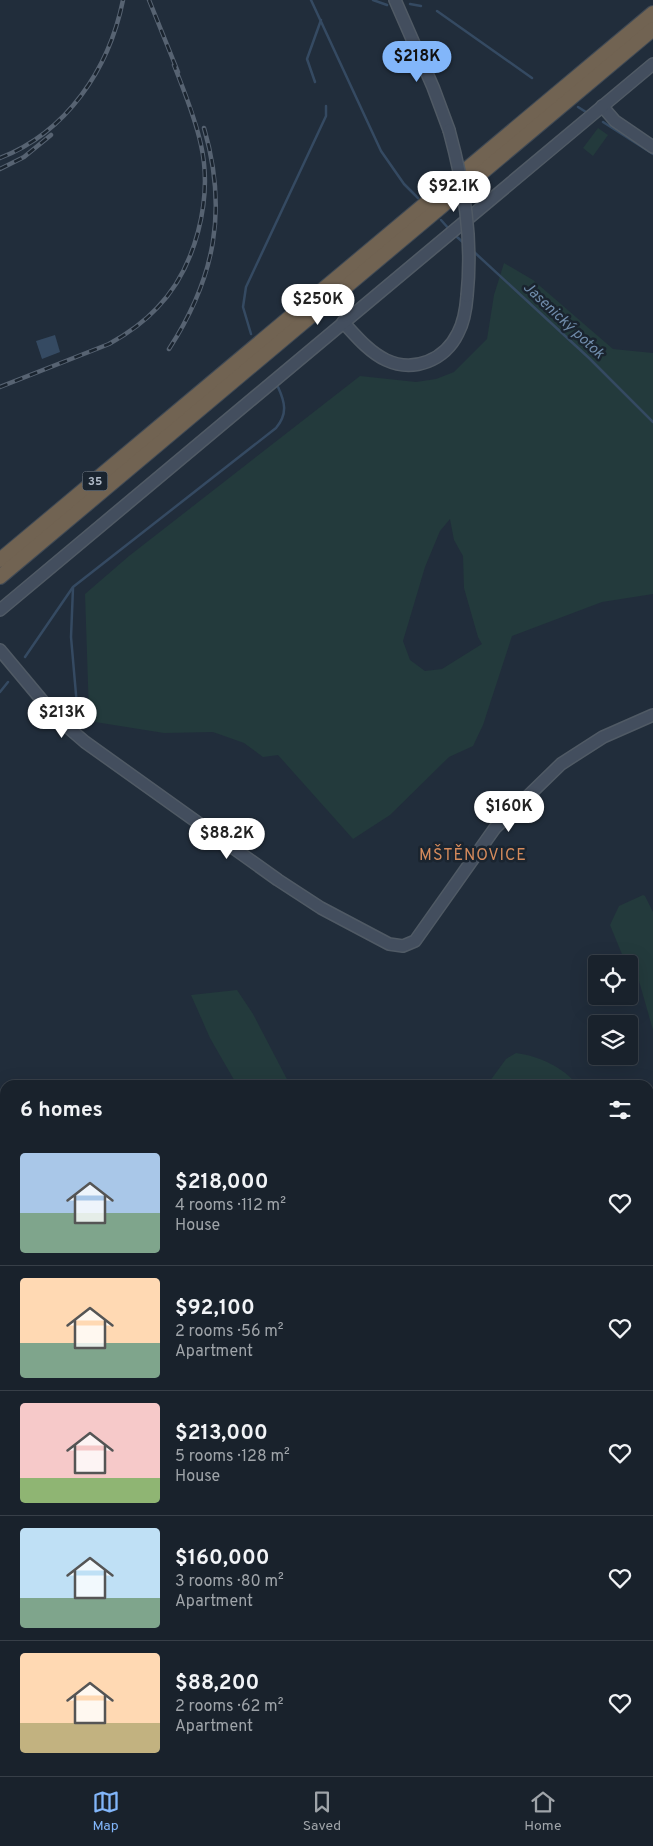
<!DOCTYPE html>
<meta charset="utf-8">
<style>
:root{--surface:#19222c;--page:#262f38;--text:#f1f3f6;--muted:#9fa4a9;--line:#373f48;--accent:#82b6fa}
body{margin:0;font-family:Overpass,sans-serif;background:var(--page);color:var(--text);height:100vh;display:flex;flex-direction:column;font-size:19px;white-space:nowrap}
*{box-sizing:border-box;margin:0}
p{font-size:16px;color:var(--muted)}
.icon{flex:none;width:28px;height:28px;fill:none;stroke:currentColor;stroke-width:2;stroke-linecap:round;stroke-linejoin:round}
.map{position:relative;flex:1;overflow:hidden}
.panel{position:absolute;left:0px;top:1080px;width:654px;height:696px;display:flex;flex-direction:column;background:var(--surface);border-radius:15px 15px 0 0;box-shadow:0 5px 20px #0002,0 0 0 1px var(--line)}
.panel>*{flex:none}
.tools{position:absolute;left:588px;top:955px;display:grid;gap:10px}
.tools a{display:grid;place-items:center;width:50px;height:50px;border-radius:5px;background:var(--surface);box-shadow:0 5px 20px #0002,0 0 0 1px var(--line);font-size:25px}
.price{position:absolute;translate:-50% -42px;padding:0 11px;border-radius:18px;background:#fff;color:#222;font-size:16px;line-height:32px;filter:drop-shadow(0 1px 2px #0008)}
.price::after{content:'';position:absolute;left:50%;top:30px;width:15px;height:11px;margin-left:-8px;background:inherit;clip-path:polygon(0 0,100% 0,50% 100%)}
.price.selected{background:var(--accent);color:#111}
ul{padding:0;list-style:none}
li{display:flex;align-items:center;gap:15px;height:125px;padding:0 20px}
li+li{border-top:1px solid var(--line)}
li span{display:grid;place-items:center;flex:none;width:140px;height:100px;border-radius:5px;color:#555}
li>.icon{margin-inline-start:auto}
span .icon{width:60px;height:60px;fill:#fffc;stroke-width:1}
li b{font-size:21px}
h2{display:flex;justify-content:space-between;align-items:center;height:60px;padding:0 20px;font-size:21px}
.tabs{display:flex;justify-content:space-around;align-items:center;height:70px;border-top:1px solid var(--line);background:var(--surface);font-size:14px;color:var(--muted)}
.tabs a{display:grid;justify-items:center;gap:2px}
.tabs .selected{color:var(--accent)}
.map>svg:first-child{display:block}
</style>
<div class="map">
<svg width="653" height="1776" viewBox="0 0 653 1776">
<rect width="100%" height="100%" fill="#212d3b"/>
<!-- green -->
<g fill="#233a3c" fill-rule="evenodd">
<path d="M598,128L608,135L593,156L583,148Z"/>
<path d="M504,263L533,280L613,349L653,353V594L602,602L512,636L483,725L473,746L449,757L390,815L353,839L278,755L263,757L244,743L213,732L164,733L95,722L89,714L85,594L129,556L360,376L416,382L436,379L454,372L487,339L494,295ZM450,519L454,540L463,556L464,588L478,637L482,644L442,669L425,671L410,660L403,641L425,567L440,531Z"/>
<path d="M643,895L645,896L653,912V1030L639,981L631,977L629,964H626L610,925L619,906Z"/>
<path d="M237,990L253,1014L290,1085H237L210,1038L191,995Z"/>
<path d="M516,1053C539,1056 563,1067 577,1085H487L506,1059Z"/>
<path d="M649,1194L653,1205V1776H255L259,1771H649Z"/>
<path d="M5,1217V1747L0,1741V1219Z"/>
<path d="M15,1771H247L243,1776H17Z"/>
</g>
<!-- water -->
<path fill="#354a62" d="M55,335L60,352L42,359L36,341Z"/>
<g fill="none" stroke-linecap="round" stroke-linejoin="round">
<!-- stream -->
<g stroke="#354a62" stroke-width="2.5">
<path d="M311,0L381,151L404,184L418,198"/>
<path d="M373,0L387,5"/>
<path d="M410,4L421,6"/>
<path d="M437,11L532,78"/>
<path d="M315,82L307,59L321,20"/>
<path d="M578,107L586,112"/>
<path d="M603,122L653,154"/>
<path d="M441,220L449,229"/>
<path d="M457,237L465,244"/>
<path d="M473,251L589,358L653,422"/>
<path d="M251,334L243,307L246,287L326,116V106"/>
<path d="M73,588L71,637L79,729"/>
<path d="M25,657L73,587L276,428C288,414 285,402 278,387"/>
<path d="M0,692L8,682"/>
<path d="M0,1322L5,1328"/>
<path d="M649,1456L653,1454"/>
<path d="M0,1574L5,1580"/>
<path d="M97,1776V1771"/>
</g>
<defs>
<g id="secondary">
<path d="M395,0L433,87L449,130"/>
<path d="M602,106L615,121L653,147"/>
<path d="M343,322C356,336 369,352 386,360C414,373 445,360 458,333C464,322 466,309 467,296"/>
<path d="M0,610L653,64"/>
<path d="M0,650L56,717L85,742L278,880L321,908L389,944L403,946L415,941L495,828L561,764L603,737L653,715"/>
</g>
<g id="highway">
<path d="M0,560L653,13"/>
<path d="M0,577L653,29"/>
</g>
</defs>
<!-- secondary casing -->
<use href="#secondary" stroke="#505a65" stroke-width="14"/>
<!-- highway casing -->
<use href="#highway" stroke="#404a55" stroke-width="16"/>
<!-- secondary -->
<use href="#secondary" stroke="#434e5e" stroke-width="11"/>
<!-- highway -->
<use href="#highway" stroke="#716352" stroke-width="14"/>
<defs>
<g id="rail">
<path d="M149,0L178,72"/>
<path d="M0,158C67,132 109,69 123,0"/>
<path d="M0,169L24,157L51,135"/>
<path d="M169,349C215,278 228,210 204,128"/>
<path d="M0,387L109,344C127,334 143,323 157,308C196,268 213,198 201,145C195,117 184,91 174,65"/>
</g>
</defs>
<!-- rail casing -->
<use href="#rail" stroke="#576372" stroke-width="4.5"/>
<!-- rail -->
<use href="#rail" stroke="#1a242f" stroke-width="2.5" stroke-dasharray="8" stroke-linecap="butt"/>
<defs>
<path id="secondary-bridge" d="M449,130C464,185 473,238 467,296"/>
</defs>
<!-- secondary-bridge casing -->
<use href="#secondary-bridge" stroke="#505a65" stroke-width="14" stroke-linecap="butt"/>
<!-- secondary-bridge -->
<use href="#secondary-bridge" stroke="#434e5e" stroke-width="11"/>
</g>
<g text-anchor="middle" stroke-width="5" stroke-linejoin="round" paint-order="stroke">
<!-- shield labels -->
<rect fill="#1a242f" stroke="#838d99" stroke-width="1" x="82.5" y="471.5" width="25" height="19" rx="4"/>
<g font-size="12" font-weight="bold" fill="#b0bac7">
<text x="95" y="485">35</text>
</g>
<!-- water labels -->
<g font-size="15" font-style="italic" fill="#708cab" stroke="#1a242f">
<text transform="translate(564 320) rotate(43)" y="5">Jasenický potok</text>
</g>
<!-- quarter labels -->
<g font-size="16" letter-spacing="1" fill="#d68b5c" stroke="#1a242f">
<text x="473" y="860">MŠTĚNOVICE</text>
</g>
</g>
</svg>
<div class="tools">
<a><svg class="icon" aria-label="locate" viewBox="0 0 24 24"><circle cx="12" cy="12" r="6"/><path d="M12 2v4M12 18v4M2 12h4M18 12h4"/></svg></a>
<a><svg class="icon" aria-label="layers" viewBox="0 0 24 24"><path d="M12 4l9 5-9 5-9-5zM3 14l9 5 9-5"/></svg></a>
</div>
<b class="price selected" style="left:417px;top:83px">$218K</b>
<b class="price" style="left:454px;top:213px">$92.1K</b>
<b class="price" style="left:318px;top:326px">$250K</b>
<b class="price" style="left:62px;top:739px">$213K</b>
<b class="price" style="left:509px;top:833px">$160K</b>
<b class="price" style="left:227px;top:860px">$88.2K</b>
<section class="panel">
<h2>6 homes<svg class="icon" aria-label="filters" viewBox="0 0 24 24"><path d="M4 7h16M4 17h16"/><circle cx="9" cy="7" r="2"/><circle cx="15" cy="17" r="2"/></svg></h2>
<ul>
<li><span style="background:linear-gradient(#a9c7e8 60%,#7fa58c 0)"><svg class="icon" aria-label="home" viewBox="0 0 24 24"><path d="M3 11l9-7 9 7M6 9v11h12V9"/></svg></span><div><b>$218,000</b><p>4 rooms · 112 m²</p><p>House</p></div><svg class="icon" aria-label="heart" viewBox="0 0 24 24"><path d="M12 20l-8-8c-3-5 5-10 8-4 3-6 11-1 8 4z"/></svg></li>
<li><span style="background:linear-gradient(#ffd9b3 65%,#7fa58c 0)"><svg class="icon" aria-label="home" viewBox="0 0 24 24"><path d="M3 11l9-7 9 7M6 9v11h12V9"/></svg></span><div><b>$92,100</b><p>2 rooms · 56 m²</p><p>Apartment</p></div><svg class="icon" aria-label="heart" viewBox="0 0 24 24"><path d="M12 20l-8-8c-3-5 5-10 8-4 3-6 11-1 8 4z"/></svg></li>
<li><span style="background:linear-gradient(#f6c9c9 75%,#8fb573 0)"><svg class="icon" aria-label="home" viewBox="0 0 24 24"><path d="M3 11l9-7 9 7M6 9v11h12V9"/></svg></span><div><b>$213,000</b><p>5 rooms · 128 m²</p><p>House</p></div><svg class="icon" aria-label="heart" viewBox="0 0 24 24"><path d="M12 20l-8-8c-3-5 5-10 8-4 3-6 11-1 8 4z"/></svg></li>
<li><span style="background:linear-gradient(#bfe0f5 70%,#7fa58c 0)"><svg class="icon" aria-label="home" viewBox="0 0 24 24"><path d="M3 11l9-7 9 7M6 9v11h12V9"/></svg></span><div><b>$160,000</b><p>3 rooms · 80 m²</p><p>Apartment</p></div><svg class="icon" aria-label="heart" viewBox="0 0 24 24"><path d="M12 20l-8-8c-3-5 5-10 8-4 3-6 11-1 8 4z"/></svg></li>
<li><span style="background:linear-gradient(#ffd9b3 70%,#c2b280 0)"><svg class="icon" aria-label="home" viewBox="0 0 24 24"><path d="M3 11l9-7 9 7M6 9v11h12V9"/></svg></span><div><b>$88,200</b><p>2 rooms · 62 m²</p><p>Apartment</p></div><svg class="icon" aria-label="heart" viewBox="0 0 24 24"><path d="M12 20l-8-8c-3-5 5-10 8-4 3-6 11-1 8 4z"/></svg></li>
</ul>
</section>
</div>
<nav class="tabs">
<a class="selected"><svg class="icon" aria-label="map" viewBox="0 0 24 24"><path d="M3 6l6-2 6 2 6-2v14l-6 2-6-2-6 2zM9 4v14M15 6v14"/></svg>Map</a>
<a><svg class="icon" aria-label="saved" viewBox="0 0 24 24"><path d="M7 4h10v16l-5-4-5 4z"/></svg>Saved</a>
<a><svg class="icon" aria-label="home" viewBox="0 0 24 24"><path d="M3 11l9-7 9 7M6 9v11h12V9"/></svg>Home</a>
</nav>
